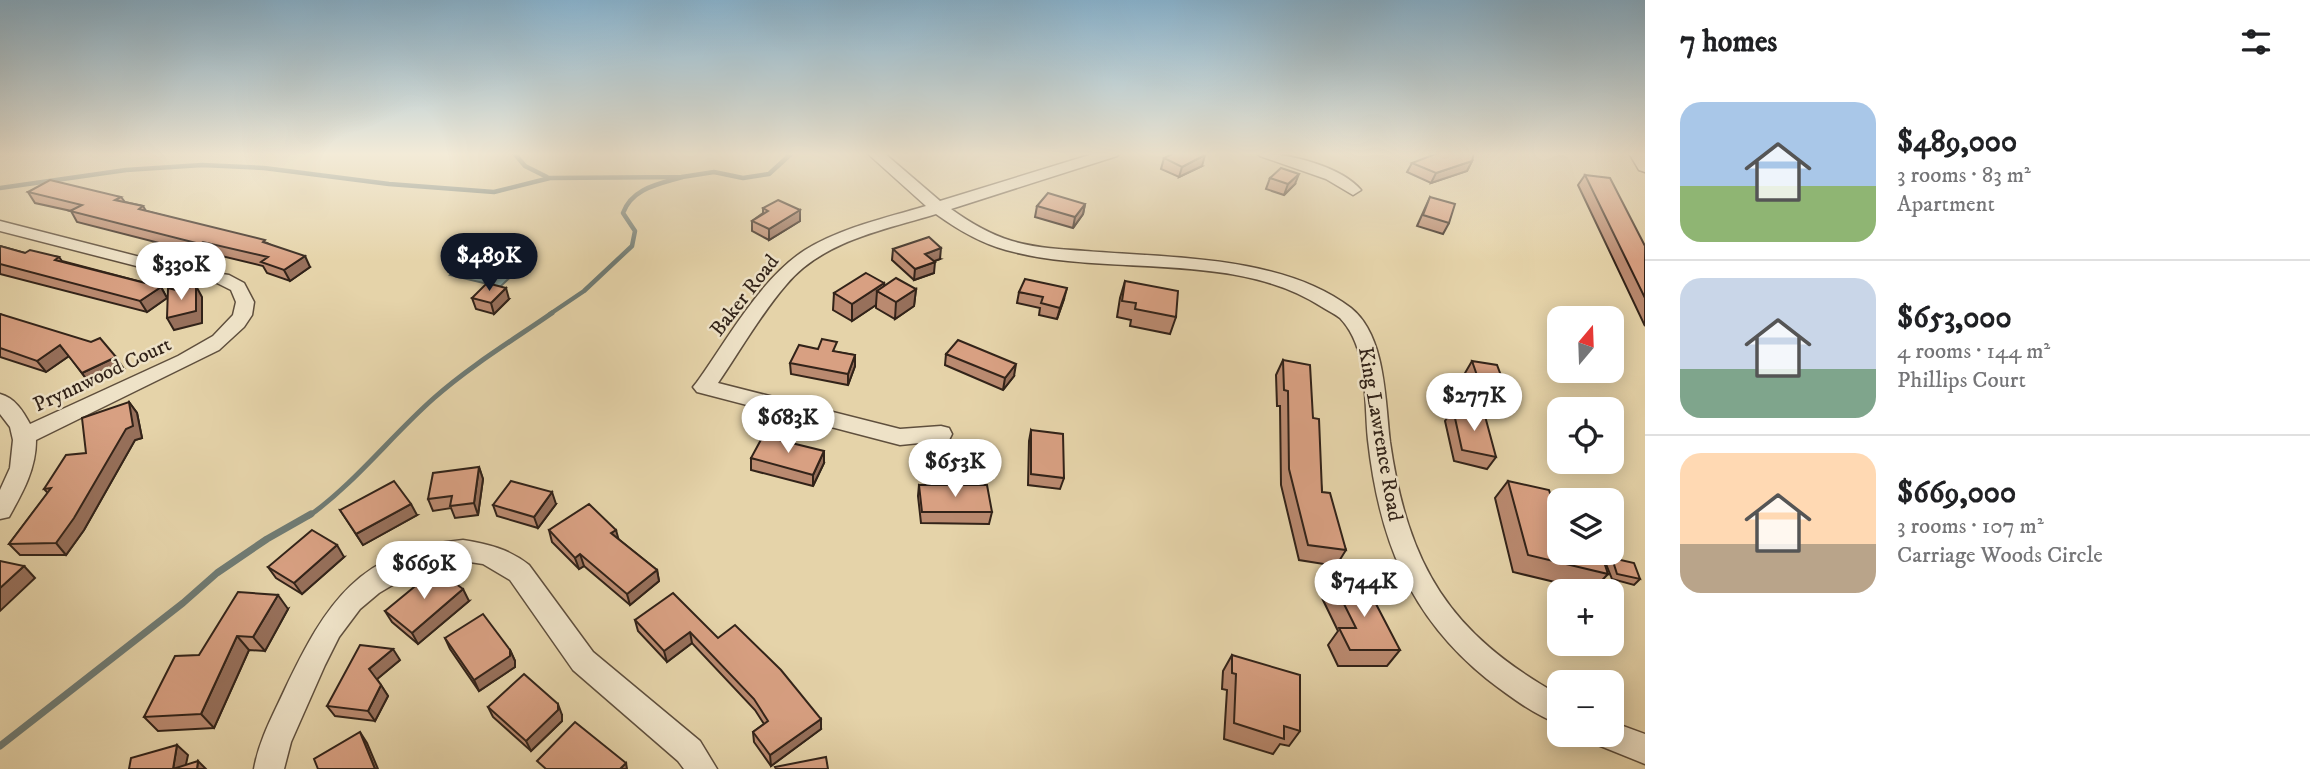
<!DOCTYPE html>
<meta charset="utf-8">
<style>
:root{--surface:#fff;--page:#f2f2f2;--text:#202124;--muted:#757577;--line:#e0e0e0;--accent:#111827}
body{margin:0;font-family:"IM FELL DW Pica",serif;background:var(--page);color:var(--text);height:100vh;display:flex;flex-direction:column;font-size:26px;white-space:nowrap}
*{box-sizing:border-box;margin:0}
p{font-size:23px;color:var(--muted)}
.icon{flex:none;width:38px;height:38px;fill:none;stroke:currentColor;stroke-width:2;stroke-linecap:round;stroke-linejoin:round}
.map{position:relative;flex:1;overflow:hidden}
.drawer{display:flex;flex-direction:column;background:var(--surface);width:665px}
.drawer>*{flex:none}
.needle{width:46px;rotate:19deg}
.buttons{position:absolute;left:1547px;top:306px;display:grid;gap:14px}
.buttons a{display:grid;place-items:center;width:77px;height:77px;border-radius:14px;background:var(--surface);box-shadow:0 4px 18px #0003;font-size:35px}
.price{position:absolute;translate:-50% -60px;padding:0 16px;border-radius:24px;background:#fff;color:#222;font-size:23px;line-height:46px;filter:drop-shadow(0 2px 4px #0008)}
.price::after{content:'';position:absolute;left:50%;top:42px;width:21px;height:16px;margin-left:-10px;background:inherit;clip-path:polygon(0 0,100% 0,50% 100%)}
.price.current{background:var(--accent);color:#fff}
ul{padding:0;list-style:none}
li{display:flex;align-items:center;gap:21px;height:175px;padding:0 35px}
li+li{border-top:2px solid var(--line)}
li span{display:grid;place-items:center;flex:none;width:196px;height:140px;border-radius:21px;color:#555}
li>.icon{margin-inline-start:auto}
span .icon{width:84px;height:84px;fill:#fffc;stroke-width:1}
li b{font-size:30px}
h2{display:flex;justify-content:space-between;align-items:center;height:84px;padding:0 35px;font-size:30px}
main{display:flex;flex:1;min-height:0}
.map>svg:first-child{display:block}
</style>
<main>
<div class="map">
<svg width="1645" height="769" viewBox="0 0 1645 769">
<rect width="100%" height="100%" fill="#e5d3a9"/>
<filter id="stains"><feTurbulence type="fractalNoise" baseFrequency=".00286" numOctaves="4"/><feColorMatrix values="0 0 0 0 .2 0 0 0 0 .09 0 0 0 0 .02 0 0 0 .5 -.17"/></filter>
<radialGradient id="worn" r=".72"><stop offset=".6" stop-color="#630" stop-opacity="0"/><stop offset="1" stop-color="#630" stop-opacity=".3"/></radialGradient>
<!-- water -->
<path fill="#98b6b1" stroke="#6f7b74" stroke-width="2" d="M491,258L522,266L500,287L450,275L464,261L483,265Z"/>
<g fill="none" stroke-linecap="round" stroke-linejoin="round">
<!-- stream-far2 -->
<g stroke="#6f7b74" stroke-width="4.5">
<path d="M514,153L525,166L547,177"/>
<path d="M0,188L126,170L202,165L264,168L389,184L494,192L550,178L682,177L714,172L743,178L769,174L792,153"/>
<path d="M550,314L584,291L632,246L635,231L623,213C632,188 659,184 682,177"/>
</g>
<!-- stream-far1 -->
<path stroke="#6f7b74" stroke-width="5" d="M309,516C356,482 391,436 434,398C470,366 513,340 552,313"/>
<!-- stream -->
<path stroke="#6f7b74" stroke-width="7" d="M0,746L183,603L217,573L267,539L311,514"/>
<defs>
<g id="minor">
<path d="M867,153H884L940,201L1096,153H1120L1117,156L951,209C969,222 989,234 1012,241C1035,248 1061,249 1085,251C1168,258 1283,255 1351,308C1386,336 1385,401 1390,442C1408,566 1449,633 1559,695V724C1533,714 1509,696 1487,679C1408,615 1379,538 1368,440C1364,401 1369,348 1340,318C1335,314 1327,310 1322,307C1232,249 1106,278 1006,250C980,243 957,229 936,214C884,230 822,241 786,285C760,315 740,351 718,383L900,429L941,426L949,428L952,434L949,440L900,445L697,392L693,387L697,382C728,339 760,279 805,250C841,228 885,218 926,206Z"/>
<path d="M1257,153C1287,153 1341,166 1361,190L1353,195L1326,179L1260,156Z"/>
<path d="M1629,153H1645V172L1639,170Z"/>
<path d="M0,221L187,269L229,275L244,283L254,302L252,315L244,327L219,350L36,440C36,469 23,492 9,517L0,519V490L10,468L13,440L10,427L0,414V394C15,398 23,411 30,424L178,356L213,336L233,315L236,302L231,290L217,283L187,279L0,231Z"/>
<path d="M463,540C488,544 509,549 529,565L593,652L700,741L717,769H684L678,761L573,670L510,580L483,564L463,561L421,568L379,593L360,609L339,637L325,665L291,742L284,769H254C259,740 273,715 285,689C326,603 359,550 463,540Z"/>
<path d="M1612,722L1645,734V764L1598,745L1593,735H1612Z"/>
</g>
</defs>
<!-- minor casing -->
<use href="#minor" stroke="#5f4f3d" stroke-width="3"/>
<!-- minor -->
<use href="#minor" fill="#eee2c7" fill-rule="evenodd"/>
</g>
<!-- wall -->
<g fill="#ba8a70" stroke="#322319" stroke-width="2">
<path d="M1164,158L1202,166L1179,177L1161,169Z"/>
<path d="M1472,161L1467,171L1431,183L1407,172L1412,163Z"/>
<path d="M1585,175L1645,246V326L1578,185Z"/>
<path d="M1270,178L1295,184L1284,195L1266,189Z"/>
<path d="M28,192L121,197L125,202L143,206L146,211L267,243L310,267L290,281L267,273L263,266L209,253L206,255L77,222L71,211L35,203Z"/>
<path d="M1430,197L1449,223L1443,234L1417,226Z"/>
<path d="M1085,204L1083,214L1073,228L1035,217L1037,206Z"/>
<path d="M763,208L800,210V221L769,240L752,231V221L763,213Z"/>
<path d="M0,246L25,253L59,257L62,261L161,287L167,298L147,312L0,274Z"/>
<path d="M893,249L940,259L934,261V273L914,280L892,260Z"/>
<path d="M1125,281L1176,317L1170,334L1130,326L1131,320L1117,317L1120,298Z"/>
<path d="M884,286L916,289L914,306L895,319L876,308V305L852,321L833,310L834,293Z"/>
<path d="M1019,292L1064,299L1057,319L1039,315L1040,308L1017,303Z"/>
<path d="M472,298L509,299L494,314L476,309Z"/>
<path d="M0,314L124,369L90,384L69,356L46,372L0,357Z"/>
<path d="M818,349L855,355V366L848,385L791,374L790,363Z"/>
<path d="M946,354L1014,376L1003,390L945,365Z"/>
<path d="M1283,360L1313,418L1322,492L1346,550L1336,566L1299,560L1281,485L1280,406H1277L1276,375Z"/>
<path d="M1472,361L1506,389L1498,400L1473,396L1465,373Z"/>
<path d="M129,402L137,413L142,438L135,440L84,530L66,555H20L9,544L48,493L44,489L86,453Z"/>
<path d="M1453,409L1496,457L1487,469L1454,461L1445,421Z"/>
<path d="M1031,430L1064,478L1060,489L1028,485L1029,441Z"/>
<path d="M751,458L824,463L813,486L751,470Z"/>
<path d="M479,467L483,479L478,515L455,518L451,508L433,511L428,499Z"/>
<path d="M1508,481L1559,553L1608,574L1592,591L1513,572L1495,498Z"/>
<path d="M919,485L992,512L989,524L921,523L918,496Z"/>
<path d="M556,504L538,528L497,516L493,505Z"/>
<path d="M340,510L417,515L363,545Z"/>
<path d="M549,530L618,539L657,570L659,581L630,605L584,566L579,569L552,542Z"/>
<path d="M344,557L302,594L276,578L268,567Z"/>
<path d="M1612,558L1640,579L1634,585L1612,579L1606,564Z"/>
<path d="M1333,582L1400,650L1387,666H1338L1328,645L1338,631L1322,598Z"/>
<path d="M469,601L418,644L392,622L385,611Z"/>
<path d="M288,609L265,651L249,650L214,728L158,731L144,717L199,655Z"/>
<path d="M635,620L718,638L821,729L771,766L754,742L753,732L764,724L755,710L692,643L667,662L638,631Z"/>
<path d="M445,638L510,650L515,661V667L479,691L450,649Z"/>
<path d="M1232,655L1300,731L1289,746L1280,744L1273,754L1224,739L1227,690L1222,689L1223,671Z"/>
<path d="M400,660L377,679L388,696L375,721L335,716L327,706Z"/>
<path d="M488,707L562,715V721L531,751L493,717Z"/>
</g>
<!-- shaded-wall -->
<g fill="#97705b" stroke="#322319" stroke-width="2">
<path d="M1205,155L1202,166L1179,177L1182,167Z"/>
<path d="M1472,161L1467,171L1431,183L1436,173Z"/>
<path d="M1299,174L1295,184L1284,195L1288,184Z"/>
<path d="M1085,204L1083,214L1073,228L1075,217Z"/>
<path d="M800,210V221L769,240V229Z"/>
<path d="M203,242L209,253L206,255L200,244Z"/>
<path d="M941,248L940,259L924,265L925,254Z"/>
<path d="M305,256L310,267L290,281L284,270Z"/>
<path d="M935,262L934,273L914,280L915,269Z"/>
<path d="M884,283V295L877,291L876,305L852,321V304Z"/>
<path d="M196,286L202,297V323L174,330L167,318Z"/>
<path d="M161,287L167,298L147,312L140,301Z"/>
<path d="M506,288L509,299L494,314L491,303Z"/>
<path d="M1067,288L1064,299L1057,319L1060,308Z"/>
<path d="M916,289L914,306L895,319L896,302Z"/>
<path d="M60,345L69,356L46,372L37,361Z"/>
<path d="M855,355V366L848,385V374Z"/>
<path d="M116,357L124,369L90,384L82,373Z"/>
<path d="M1016,364L1014,376L1003,390L1005,378Z"/>
<path d="M129,402L137,413L142,438L135,440L84,530L66,555L56,543Z"/>
<path d="M824,451V463L813,486V475Z"/>
<path d="M479,467L483,479L478,515L474,503Z"/>
<path d="M552,492L556,504L538,528L534,517Z"/>
<path d="M411,504L417,515L363,545L356,534Z"/>
<path d="M616,530L619,541L611,533Z"/>
<path d="M337,545L344,557L302,594L294,583Z"/>
<path d="M580,554L584,566L579,569L575,558Z"/>
<path d="M24,566L35,578L0,611V588Z"/>
<path d="M657,570L659,581L630,605L627,594Z"/>
<path d="M463,589L469,601L418,644L412,633Z"/>
<path d="M278,595L288,609L265,651L253,637Z"/>
<path d="M690,632L692,643L667,662L664,651Z"/>
<path d="M237,636L249,650L214,728L201,714Z"/>
<path d="M393,649L400,660L376,680L369,669Z"/>
<path d="M510,650L515,661V667L479,691L474,680Z"/>
<path d="M381,685L388,696L375,721L368,711Z"/>
<path d="M558,704L562,715V721L531,751L526,741Z"/>
<path d="M821,719V729L771,766L770,755Z"/>
<path d="M360,732L367,743L378,769H375Z"/>
<path d="M177,745L188,755L185,769H173Z"/>
<path d="M198,761L206,769H197Z"/>
<path d="M626,763L627,769H620Z"/>
</g>
<!-- building -->
<g fill="#d8a082" stroke="#322319" stroke-width="2">
<path d="M1174,153H1201L1205,155L1182,167L1164,158Z"/>
<path d="M1438,153H1474L1472,161L1436,173L1412,163Z"/>
<path d="M1281,168L1299,174L1288,184L1270,178Z"/>
<path d="M1585,175L1610,178L1645,246V298Z"/>
<path d="M50,180L121,197L115,200L143,206L139,209L265,240L263,242L305,256L284,270L261,262L268,257L203,242L200,244L70,211L82,205L28,192Z"/>
<path d="M1048,193L1085,204L1075,217L1037,206Z"/>
<path d="M1430,197L1455,204L1449,223L1423,215Z"/>
<path d="M778,200L800,210L769,229L752,221L768,211L763,208Z"/>
<path d="M929,237L941,248L925,254L935,262L915,269L893,249Z"/>
<path d="M0,246L25,253L30,250L59,257L55,260L161,287L140,301L0,264Z"/>
<path d="M866,273L884,283L852,304L834,293Z"/>
<path d="M896,278L916,289L896,302L877,291Z"/>
<path d="M1025,279L1067,288L1060,308L1041,303L1043,297L1019,292Z"/>
<path d="M1125,281L1178,291L1176,317L1135,309L1136,303L1122,301Z"/>
<path d="M487,283L506,288L491,303L472,298Z"/>
<path d="M196,286V311L167,318L168,288L176,290Z"/>
<path d="M0,314L91,342L100,338L116,357L82,373L60,345L37,361L0,348Z"/>
<path d="M822,339L837,342L833,351L855,355L848,374L790,363L799,345L818,349Z"/>
<path d="M958,340L1016,364L1005,378L946,354Z"/>
<path d="M1283,360L1310,365L1313,418L1319,419L1322,492L1330,493L1346,550L1308,545L1289,469L1288,391L1284,390Z"/>
<path d="M1472,361L1497,365L1506,389L1480,384Z"/>
<path d="M129,402L133,426L126,429L74,518L56,543L9,544L51,488L44,489L66,455L86,453L82,418Z"/>
<path d="M1453,409L1485,416L1496,457L1462,450Z"/>
<path d="M1031,430L1063,434L1064,478L1031,474Z"/>
<path d="M763,436L824,451L813,475L751,458Z"/>
<path d="M479,467L474,503L450,506L452,496L428,499L433,473Z"/>
<path d="M394,481L411,504L356,534L340,510Z"/>
<path d="M511,481L552,492L534,517L493,505Z"/>
<path d="M1508,481L1549,490L1559,522V553H1601L1608,574L1528,555Z"/>
<path d="M919,485H987L992,512H922Z"/>
<path d="M589,504L616,530L611,533L657,570L627,594L580,554L575,558L549,530Z"/>
<path d="M312,530L337,545L294,583L268,567Z"/>
<path d="M1612,558L1634,563L1640,579L1617,574Z"/>
<path d="M0,561L24,566L0,588Z"/>
<path d="M436,569L463,589L412,633L385,611Z"/>
<path d="M1364,581L1400,650H1350L1339,628H1356L1333,582Z"/>
<path d="M238,592L278,595L253,637L237,636L201,714L144,717L175,656L199,655Z"/>
<path d="M673,593L718,638L735,625L781,670L821,719L770,755L753,732L768,721L754,699L690,632L664,651L635,620Z"/>
<path d="M483,614L510,650V656L474,680L445,638Z"/>
<path d="M360,645L393,649L369,669L381,685L368,711L327,706Z"/>
<path d="M1232,655L1300,675V731L1284,726V739L1234,723L1236,674L1232,673Z"/>
<path d="M524,674L558,704V710L526,741L488,707Z"/>
<path d="M575,722L626,763L620,769H546L537,761Z"/>
<path d="M360,732L375,769H318L314,759Z"/>
<path d="M177,745L173,769L198,761L197,769H129L131,758Z"/>
<path d="M826,757L828,769H776L775,767Z"/>
</g>
<!-- sky -->
<linearGradient id="sky" x2="0" y2="1"><stop stop-color="#88b5d2"/><stop offset="0.59" stop-color="#f3ebd8"/><stop offset="1" stop-color="#f3ebd8" stop-opacity="0"/></linearGradient>
<rect width="1645" height="261" fill="url(#sky)"/>
<g text-anchor="middle" stroke-width="5" stroke-linejoin="round" paint-order="stroke">
<!-- street labels -->
<g font-size="21" fill="#322319" stroke="#eee2c7">
<text transform="translate(744 295) rotate(-52)" y="7">Baker Road</text>
<text transform="translate(102 374) rotate(-25)" y="7">Prynnwood Court</text>
<text transform="translate(1381 434) rotate(80)" y="7">King Lawrence Road</text>
</g>
</g>
<rect width="100%" height="100%" filter="url(#stains)"/>
<rect width="100%" height="100%" fill="url(#worn)"/>
</svg>
<div class="buttons">
<a><svg class="needle" viewBox="-14 -14 28 28"><path d="M0-13l5 13h-10z" fill="#e53935"/><path d="M0 13l5-13h-10z" fill="#757577"/></svg></a>
<a><svg class="icon" aria-label="locate" viewBox="0 0 24 24"><circle cx="12" cy="12" r="6"/><path d="M12 2v4M12 18v4M2 12h4M18 12h4"/></svg></a>
<a><svg class="icon" aria-label="layers" viewBox="0 0 24 24"><path d="M12 4l9 5-9 5-9-5zM3 14l9 5 9-5"/></svg></a>
<a>+</a>
<a>−</a>
</div>
<b class="price current" style="left:489px;top:293px">$489K</b>
<b class="price" style="left:181px;top:302px">$330K</b>
<b class="price" style="left:1474px;top:433px">$277K</b>
<b class="price" style="left:788px;top:455px">$683K</b>
<b class="price" style="left:955px;top:499px">$653K</b>
<b class="price" style="left:424px;top:601px">$669K</b>
<b class="price" style="left:1364px;top:619px">$744K</b>
</div>
<section class="drawer">
<h2>7 homes<svg class="icon" aria-label="filters" viewBox="0 0 24 24"><path d="M4 7h16M4 17h16"/><circle cx="9" cy="7" r="2"/><circle cx="15" cy="17" r="2"/></svg></h2>
<ul>
<li><span style="background:linear-gradient(#a9c7e8 60%,#8fb573 0)"><svg class="icon" aria-label="home" viewBox="0 0 24 24"><path d="M3 11l9-7 9 7M6 9v11h12V9"/></svg></span><div><b>$489,000</b><p>3 rooms · 83 m²</p><p>Apartment</p></div></li>
<li><span style="background:linear-gradient(#c9d6e8 65%,#7fa58c 0)"><svg class="icon" aria-label="home" viewBox="0 0 24 24"><path d="M3 11l9-7 9 7M6 9v11h12V9"/></svg></span><div><b>$653,000</b><p>4 rooms · 144 m²</p><p>Phillips Court</p></div></li>
<li><span style="background:linear-gradient(#ffd9b3 65%,#b9a48a 0)"><svg class="icon" aria-label="home" viewBox="0 0 24 24"><path d="M3 11l9-7 9 7M6 9v11h12V9"/></svg></span><div><b>$669,000</b><p>3 rooms · 107 m²</p><p>Carriage Woods Circle</p></div></li>
</ul>
</section>
</main>
